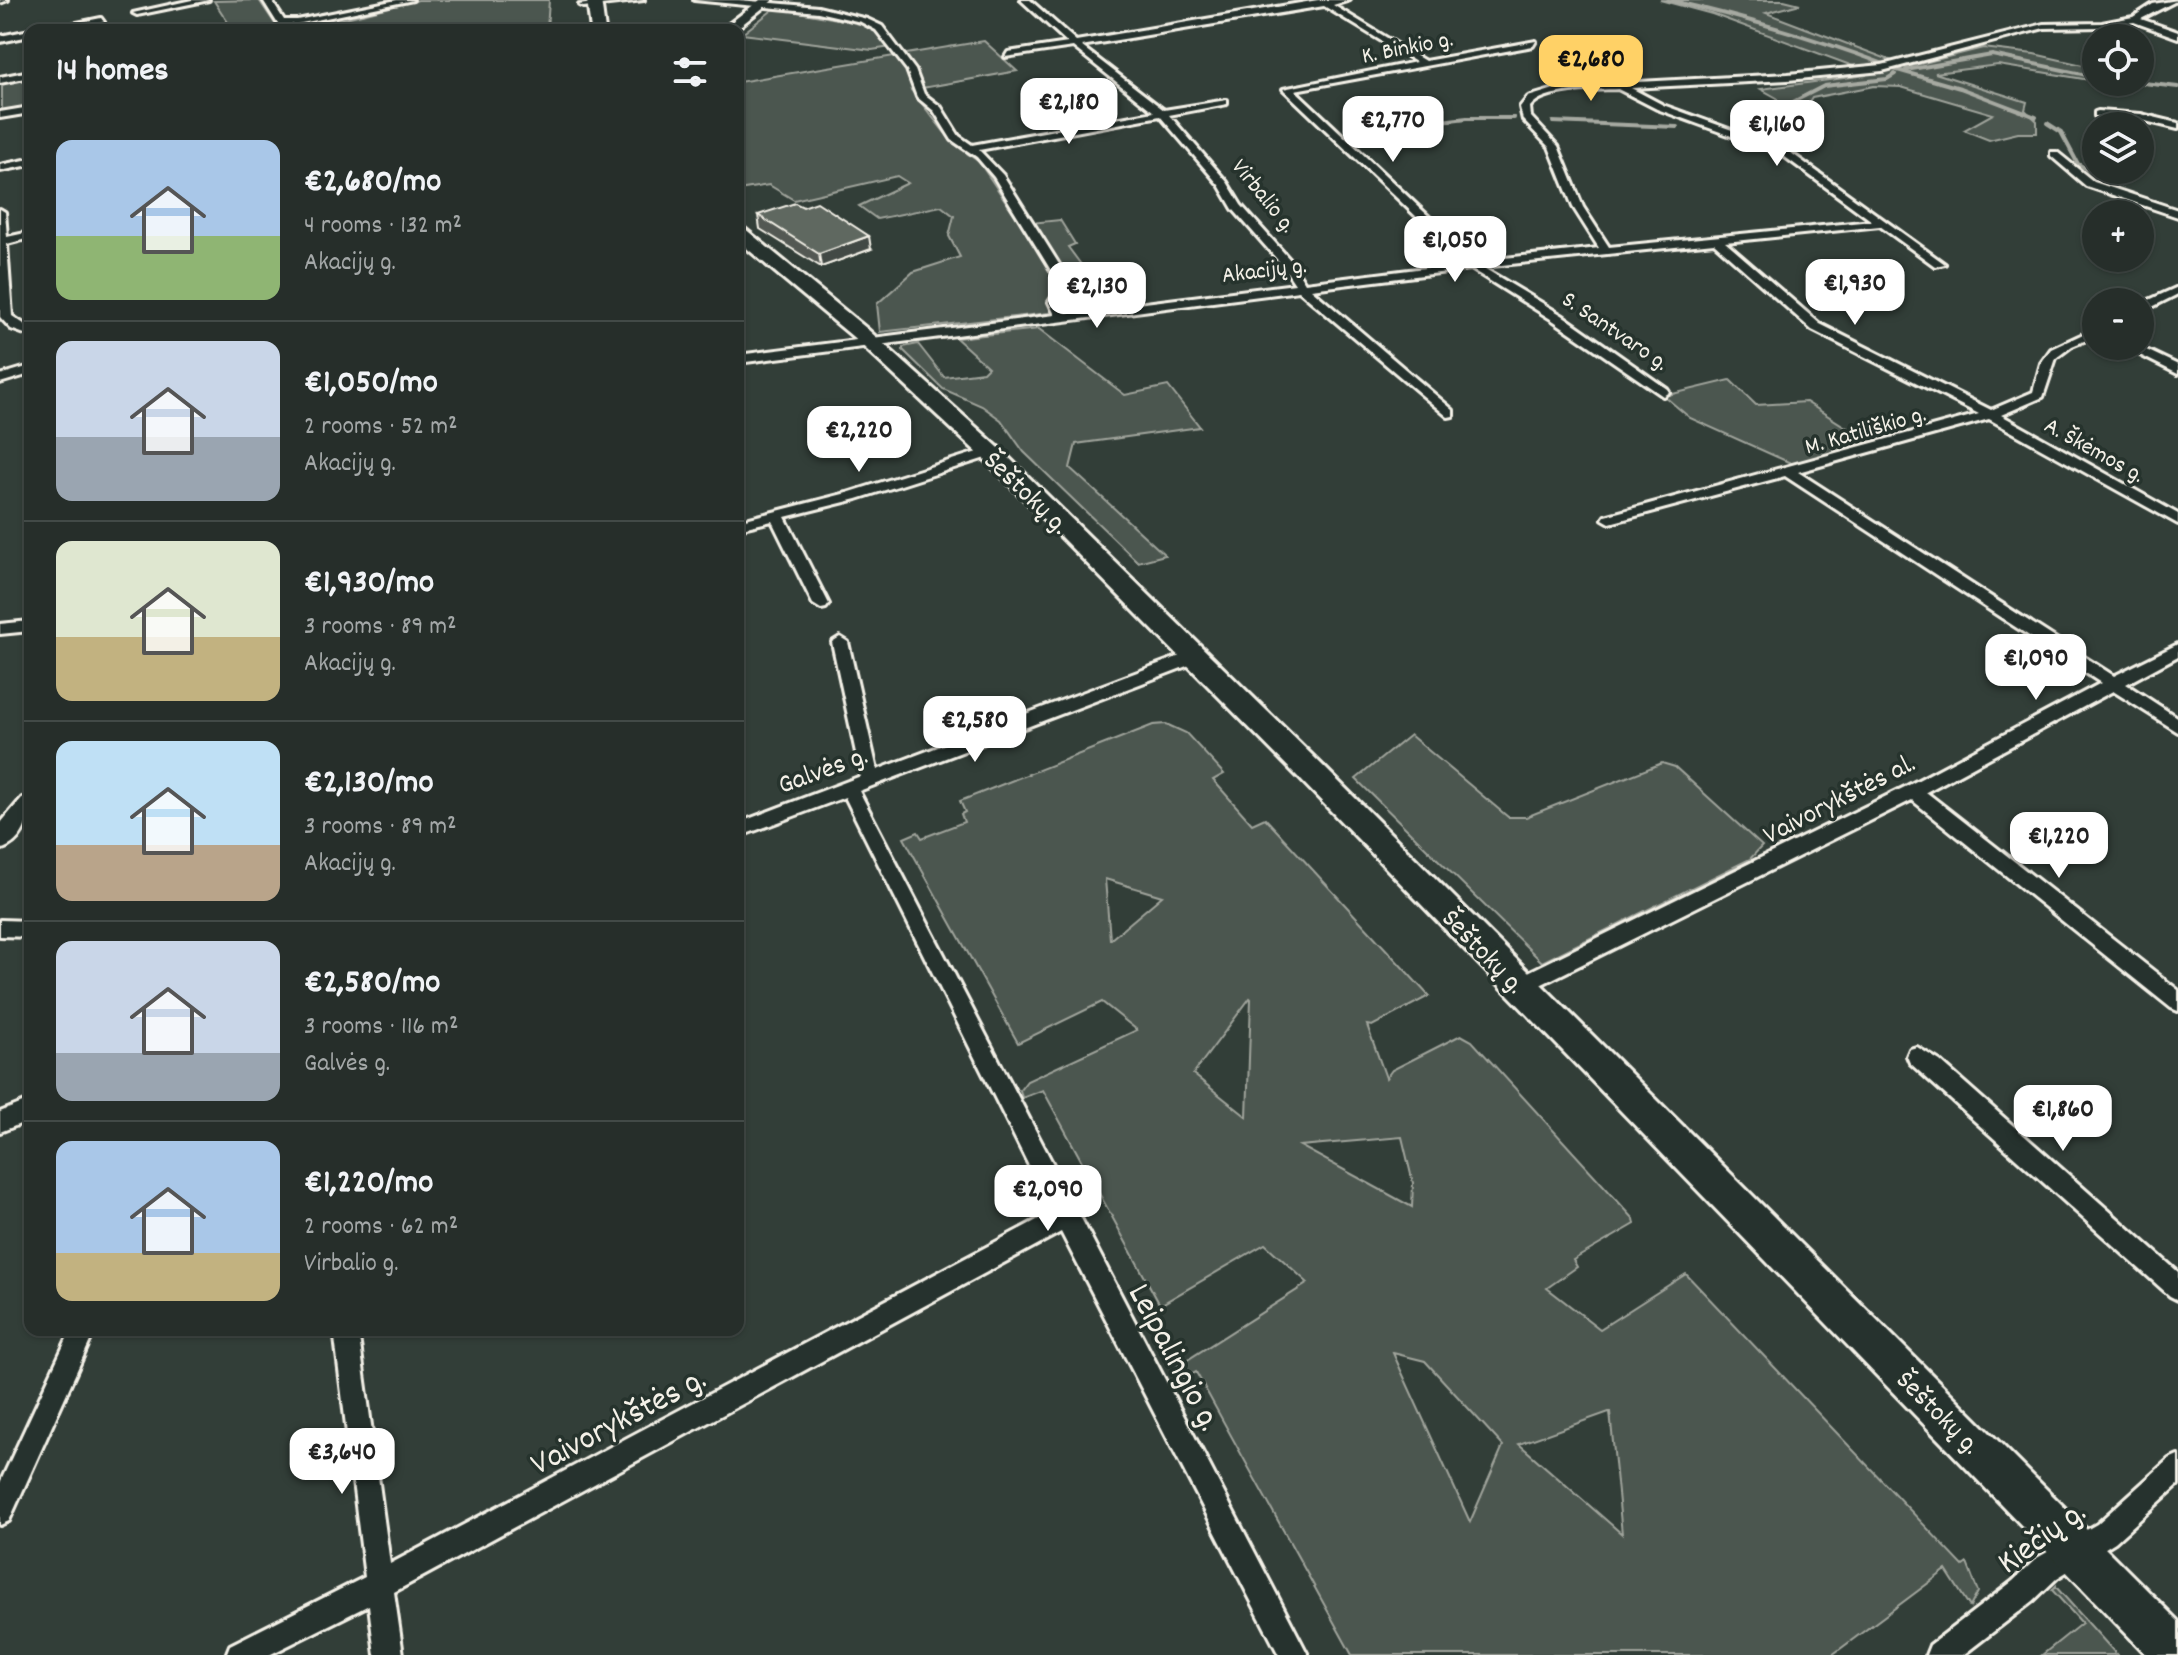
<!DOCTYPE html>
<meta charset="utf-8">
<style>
:root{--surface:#262e2a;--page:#2e3632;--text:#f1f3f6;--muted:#a4a8a8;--line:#424a47;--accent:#ffd166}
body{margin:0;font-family:Dekko,sans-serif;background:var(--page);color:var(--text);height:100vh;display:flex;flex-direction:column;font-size:30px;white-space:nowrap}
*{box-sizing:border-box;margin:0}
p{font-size:26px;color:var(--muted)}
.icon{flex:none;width:44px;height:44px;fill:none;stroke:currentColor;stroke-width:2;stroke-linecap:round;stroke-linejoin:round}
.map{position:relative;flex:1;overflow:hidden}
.sheet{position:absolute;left:24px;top:24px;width:720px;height:1312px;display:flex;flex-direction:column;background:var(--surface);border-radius:16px;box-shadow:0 2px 6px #0004,0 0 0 2px var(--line)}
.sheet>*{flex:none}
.tools{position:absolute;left:2082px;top:24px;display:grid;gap:16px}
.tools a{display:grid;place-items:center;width:72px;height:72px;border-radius:50%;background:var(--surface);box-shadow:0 2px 6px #0004,0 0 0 2px var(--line);font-size:40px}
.price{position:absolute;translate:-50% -68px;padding:0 18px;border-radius:16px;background:#fff;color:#222;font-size:26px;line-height:52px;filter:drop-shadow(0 2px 4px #0008)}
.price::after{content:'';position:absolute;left:50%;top:48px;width:24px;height:18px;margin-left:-12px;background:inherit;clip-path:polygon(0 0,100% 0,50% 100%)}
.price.active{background:var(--accent);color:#111}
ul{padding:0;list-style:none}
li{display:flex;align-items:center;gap:24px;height:200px;padding:0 32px}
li+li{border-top:2px solid var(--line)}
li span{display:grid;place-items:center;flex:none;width:224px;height:160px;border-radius:16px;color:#555}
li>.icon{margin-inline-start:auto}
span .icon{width:96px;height:96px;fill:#fffc;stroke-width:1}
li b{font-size:34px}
h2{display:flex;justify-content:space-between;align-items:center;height:96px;padding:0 32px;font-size:34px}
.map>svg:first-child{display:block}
</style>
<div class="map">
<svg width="2178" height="1655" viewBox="0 0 2178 1655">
<rect width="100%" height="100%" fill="#323e38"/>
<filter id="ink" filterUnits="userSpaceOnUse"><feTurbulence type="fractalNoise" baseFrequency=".0125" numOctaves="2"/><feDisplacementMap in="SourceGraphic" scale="16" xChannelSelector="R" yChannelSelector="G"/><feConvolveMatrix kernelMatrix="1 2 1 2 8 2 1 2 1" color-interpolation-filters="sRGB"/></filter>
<g filter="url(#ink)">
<!-- green -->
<g fill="#4c564f" stroke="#a0a49c" stroke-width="2" fill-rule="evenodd">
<path d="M259,0L275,24C290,28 303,19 318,25L418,0H549L547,30H233L214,1Z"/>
<path d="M1660,0H1784L1800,4L1766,13L1908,67L1983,48L2034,54L2096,68V81L1998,65L1935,73L2027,102L2025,110L2037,121V133H2018L1989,140L1964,130L1993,114L1901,87L1874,86L1812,98L1803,112L1799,131L1772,136L1758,123L1779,115L1777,98L1761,89L1866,75L1869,72L1712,14Z"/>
<path d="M775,8L866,24L877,30L891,47L872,50L742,34Z"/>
<path d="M984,41L1017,71L911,90L953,143L979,162L1021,224L1060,220L1075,244L1068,247L1091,278L1105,280L1121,305L880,332L877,304L913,272L960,257L949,236L954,216L941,206L877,219L859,206L908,183L897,176L794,200L769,185L738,190V82Z"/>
<path d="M30,76V109L2,112V84Z"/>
<path d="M1039,329L1125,395L1168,386L1200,427L1076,444L1070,468L1165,555L1138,562L1024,452L1001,420L982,406L943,389L903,350V347L918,344L944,377L983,372L988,367L956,338Z"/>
<path d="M1730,380L1756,405L1806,402L1871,443L1795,465L1690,418L1664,396Z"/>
<path d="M1166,724L1186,733L1224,774L1213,780L1252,824L1265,818L1429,996L1372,1026L1367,1025L1386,1078L1392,1070L1461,1035L1472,1041L1634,1219L1635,1224L1573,1260L1577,1267L1547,1288L1600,1329L1686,1274L1963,1566L1967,1563L1978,1592L1970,1607L1946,1570L1832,1655H1352L1196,1372L1172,1385L1178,1366L1308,1283L1265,1244L1160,1305L1043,1090L1022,1098L1020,1090L1027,1081L1137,1030L1102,1002L1018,1043L904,838L918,832L922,838L964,822L961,814L965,812L960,801L1153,725ZM1105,879L1162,896L1111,939H1110ZM1250,998L1251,999L1247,1117L1193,1074ZM1402,1137L1413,1183L1412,1207L1300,1146ZM1393,1353L1425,1361L1503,1446L1470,1522ZM1609,1412H1610L1622,1534L1519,1444Z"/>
<path d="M1410,735L1508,817H1526L1662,763L1675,767L1762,846L1750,859L1542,962L1356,779Z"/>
<path d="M2056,1586V1587L2117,1655H2042L2082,1623L2052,1590Z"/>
</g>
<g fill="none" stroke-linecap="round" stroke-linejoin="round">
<!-- stream -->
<g stroke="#a6a9a1" stroke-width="4">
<path d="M1668,0C1742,17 1813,37 1884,64"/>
<path d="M1894,69L1960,88L2036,117"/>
<path d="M1906,70L1992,55L2096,77"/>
<path d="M2135,82L2178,87"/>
<path d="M1553,122L1677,127"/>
<path d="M2047,123L2061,132L2078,164L2115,185"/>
<path d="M1415,124L1467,118H1514"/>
<path d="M1783,128L1793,102L1824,86L1887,79L1895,74"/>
</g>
<defs>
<g id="minor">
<path d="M0,0H8L0,3Z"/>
<path d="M192,0H209L137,15L133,13Z"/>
<path d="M263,0H271L284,20H297L397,0H413L297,24H278Z"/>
<path d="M613,0H644L583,7L579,5Z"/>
<path d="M694,0H739L818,7L867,19L882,26L915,70L924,94L941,107L959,136L972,145L1154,112L1073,47L1005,57L1008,52L1068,43L1021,0H1030L1076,41L1318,0H1350L1333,5L1425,61L1536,41L1533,46L1295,90L1476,261L1599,248L1573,207L1549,147L1523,120L1520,107L1528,97L1564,86L1788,74L1882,65L2044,24L2102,23L2133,17L2153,4L2178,0L2141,19L2178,32V38L2134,22L2102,27L2044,28L1882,71L1788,80L1631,88L1663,105L1787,150L1945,264L1935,266L1880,226L1725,242L1820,324L1991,410L2033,392L2041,363L2051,349L2096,328V336L2072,346L2056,358L2043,397L2001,415L2178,514V524L1989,419L1798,472L2114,676L2178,644V656L2126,684L2178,718V732L2113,691L1926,792L2178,990V1011L2171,1008L1912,800L1526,992L1519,995L1512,992L1509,986L1512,980L1907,786L2101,683L1785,476L1610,523L1603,519L1605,516L1979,414L1812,330L1714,243L1482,267L1562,315L1667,389L1669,392L1663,396L1554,321L1471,269L1311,289L1453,410V416L1448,417L1299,291L738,363V355L1055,315L1049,302L1060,285L994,177L977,157L952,140L934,111L917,97L907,70L876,30L861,22L818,12ZM1324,6L1416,62L1283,89L1465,263L1305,283L1292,262L1241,205L1227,182L1169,115L1227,104V100L1164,110L1081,46ZM1618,89L1657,109L1781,154L1872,221L1609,247L1583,207L1558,146L1531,117L1530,107C1544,88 1595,90 1618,89ZM1160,116L1219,185L1233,209L1283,266L1295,284L1066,313L1061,302L1072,285L1003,175L979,150Z"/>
<path d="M101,18L104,22L60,30H43Z"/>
<path d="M30,30V36L0,42V36Z"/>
<path d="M30,71V77L0,83V77Z"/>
<path d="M30,107V113L0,118V112Z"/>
<path d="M2098,111L2141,114L2178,123V129L2141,120L2095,116V112Z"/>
<path d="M2051,152H2057L2094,182L2178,210V217L2086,186L2051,156Z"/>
<path d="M30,159V165L0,171V165Z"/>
<path d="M0,209L5,212L7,237L30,232V238L7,244L12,316L30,328V336L11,329L0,317Z"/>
<path d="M2178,287V294L2140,313V304Z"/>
<path d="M2122,346H2138L2178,365V374Z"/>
<path d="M30,366V374L0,383V375Z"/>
<path d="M990,448L995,449V455L857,499L785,517L829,604L826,608L821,609L813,604L772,521L738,529V521L847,493Z"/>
<path d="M30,621V631L0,634V624Z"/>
<path d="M840,637L848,642L877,770L1188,653H1200L1202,657L1200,661L859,791L1308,1655H1279L1061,1232L394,1592L403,1655H375L369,1605L269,1655H226L230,1645L365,1577L334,1330H358L390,1564L1052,1212L845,797L738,837V823L861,776L832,642Z"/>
<path d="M0,920L30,921V937L0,936Z"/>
<path d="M1917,1047L1940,1061L2178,1272V1300L2170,1296L1910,1063L1907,1056L1910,1049Z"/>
<path d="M30,1100V1120L0,1132V1112Z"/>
<path d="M71,1330H95L9,1521L0,1525V1483Z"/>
<path d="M2178,1455V1485L2115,1542L2057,1578L2033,1601L1963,1655H1926L1930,1645L2013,1581L2037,1558L2097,1524L2169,1459Z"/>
</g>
<path id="tertiary" d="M30,795C30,818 25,842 0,850V824L22,798Z"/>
<path id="secondary" d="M760,0H773L735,30H721Z"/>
<g id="primary">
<path d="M587,0H601L605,30H591Z"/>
<path d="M738,227L744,228L866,328L998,447L1321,764L2178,1621V1655H2147L1301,780L982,457L852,336L738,241Z"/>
</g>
</defs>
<!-- minor casing -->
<use href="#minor" stroke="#f4f1e8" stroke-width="6"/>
<!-- tertiary casing -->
<use href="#tertiary" stroke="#f4f1e8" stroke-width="6"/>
<!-- secondary casing -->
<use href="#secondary" stroke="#f4f1e8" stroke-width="6"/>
<!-- primary casing -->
<use href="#primary" stroke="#f4f1e8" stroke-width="6"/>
<!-- minor -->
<use href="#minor" fill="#26332d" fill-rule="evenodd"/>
<!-- tertiary -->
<use href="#tertiary" fill="#26332d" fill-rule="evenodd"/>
<!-- secondary -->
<use href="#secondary" fill="#26332d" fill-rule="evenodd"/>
<!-- primary -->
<use href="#primary" fill="#26332d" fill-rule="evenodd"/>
</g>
<!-- wall -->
<path fill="#525953" stroke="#f4f1e8" stroke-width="2" d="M758,215L871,249L821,267L760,229Z"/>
<!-- shaded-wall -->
<path fill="#424944" stroke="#f4f1e8" stroke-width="2" d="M869,236L871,249L821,267L819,254Z"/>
<!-- building -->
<path fill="#5f6861" stroke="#f4f1e8" stroke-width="2" d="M817,202L869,236L819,254L758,215L795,203L803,207Z"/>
</g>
<g text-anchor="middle" stroke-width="7" stroke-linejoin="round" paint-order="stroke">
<!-- far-street labels -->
<g font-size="24" fill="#f4f1e8" stroke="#26332d">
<text transform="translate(1407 46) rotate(-11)" y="8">K. Binkio g.</text>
<text transform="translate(1265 195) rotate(51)" y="8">Virbalio g.</text>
<text transform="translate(1264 269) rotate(-7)" y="8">Akacijų g.</text>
<text transform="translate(1616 330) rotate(34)" y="8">S. Santvaro g.</text>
<text transform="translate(1865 429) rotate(-16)" y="8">M. Katiliškio g.</text>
<text transform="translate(2095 449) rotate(29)" y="8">A. Škėmos g.</text>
</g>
<!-- street labels -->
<g font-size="28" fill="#f4f1e8" stroke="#26332d">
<text transform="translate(1028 491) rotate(44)" y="10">Šeštokų g.</text>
<text transform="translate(822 768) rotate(-20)" y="10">Galvės g.</text>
<text transform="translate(1838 797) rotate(-27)" y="10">Vaivorykštės al.</text>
<text transform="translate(1485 950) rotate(46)" y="10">Šeštokų g.</text>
<text transform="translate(1940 1411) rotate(45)" y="10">Šeštokų g.</text>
</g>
<!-- near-street labels -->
<g font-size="34" fill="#f4f1e8" stroke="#26332d">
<text transform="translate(1177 1356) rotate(62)" y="12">Leipalingio g.</text>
<text transform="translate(617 1419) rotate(-28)" y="12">Vaivorykštės g.</text>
<text transform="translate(2040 1535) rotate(-36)" y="12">Kiečių g.</text>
</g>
</g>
</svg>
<div class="tools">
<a><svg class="icon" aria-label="locate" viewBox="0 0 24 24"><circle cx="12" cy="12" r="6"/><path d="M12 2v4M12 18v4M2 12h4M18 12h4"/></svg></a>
<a><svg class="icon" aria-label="layers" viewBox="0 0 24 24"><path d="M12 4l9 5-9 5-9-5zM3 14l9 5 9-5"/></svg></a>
<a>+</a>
<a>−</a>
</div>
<b class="price active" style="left:1591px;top:103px">€2,680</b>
<b class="price" style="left:1069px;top:146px">€2,180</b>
<b class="price" style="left:1393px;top:164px">€2,770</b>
<b class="price" style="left:1777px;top:168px">€1,160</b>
<b class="price" style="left:1455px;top:284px">€1,050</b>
<b class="price" style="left:1855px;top:327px">€1,930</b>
<b class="price" style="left:1097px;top:330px">€2,130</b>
<b class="price" style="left:859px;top:474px">€2,220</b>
<b class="price" style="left:2036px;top:702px">€1,090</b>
<b class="price" style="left:975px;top:764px">€2,580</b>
<b class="price" style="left:2059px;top:880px">€1,220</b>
<b class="price" style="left:2063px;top:1153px">€1,860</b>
<b class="price" style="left:1048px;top:1233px">€2,090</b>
<b class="price" style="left:342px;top:1496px">€3,640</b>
<section class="sheet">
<h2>14 homes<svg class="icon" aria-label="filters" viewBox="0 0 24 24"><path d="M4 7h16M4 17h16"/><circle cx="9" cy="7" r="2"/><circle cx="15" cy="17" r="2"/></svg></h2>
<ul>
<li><span style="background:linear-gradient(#a9c7e8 60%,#8fb573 0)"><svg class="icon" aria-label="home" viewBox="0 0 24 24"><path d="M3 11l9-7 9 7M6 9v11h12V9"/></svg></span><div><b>€2,680/mo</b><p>4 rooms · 132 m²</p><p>Akacijų g.</p></div></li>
<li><span style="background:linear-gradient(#c9d6e8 60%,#9aa5b1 0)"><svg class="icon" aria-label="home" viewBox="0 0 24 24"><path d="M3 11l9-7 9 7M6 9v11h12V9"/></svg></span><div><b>€1,050/mo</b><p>2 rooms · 52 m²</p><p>Akacijų g.</p></div></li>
<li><span style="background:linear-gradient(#dfe7d0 60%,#c2b280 0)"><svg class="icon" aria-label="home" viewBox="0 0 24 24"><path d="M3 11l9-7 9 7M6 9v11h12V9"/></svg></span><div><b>€1,930/mo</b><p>3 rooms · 89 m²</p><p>Akacijų g.</p></div></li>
<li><span style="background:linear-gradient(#bfe0f5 65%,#b9a48a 0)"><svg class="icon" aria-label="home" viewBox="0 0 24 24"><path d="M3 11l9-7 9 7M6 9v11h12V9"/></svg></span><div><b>€2,130/mo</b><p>3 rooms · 89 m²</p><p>Akacijų g.</p></div></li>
<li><span style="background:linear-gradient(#c9d6e8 70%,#9aa5b1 0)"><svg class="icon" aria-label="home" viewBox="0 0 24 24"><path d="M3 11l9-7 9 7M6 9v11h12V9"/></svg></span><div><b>€2,580/mo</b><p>3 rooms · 116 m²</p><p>Galvės g.</p></div></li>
<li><span style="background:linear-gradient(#a9c7e8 70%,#c2b280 0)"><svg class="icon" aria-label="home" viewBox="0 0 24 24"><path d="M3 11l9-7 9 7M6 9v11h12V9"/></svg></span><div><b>€1,220/mo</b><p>2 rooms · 62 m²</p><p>Virbalio g.</p></div></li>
</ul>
</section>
</div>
